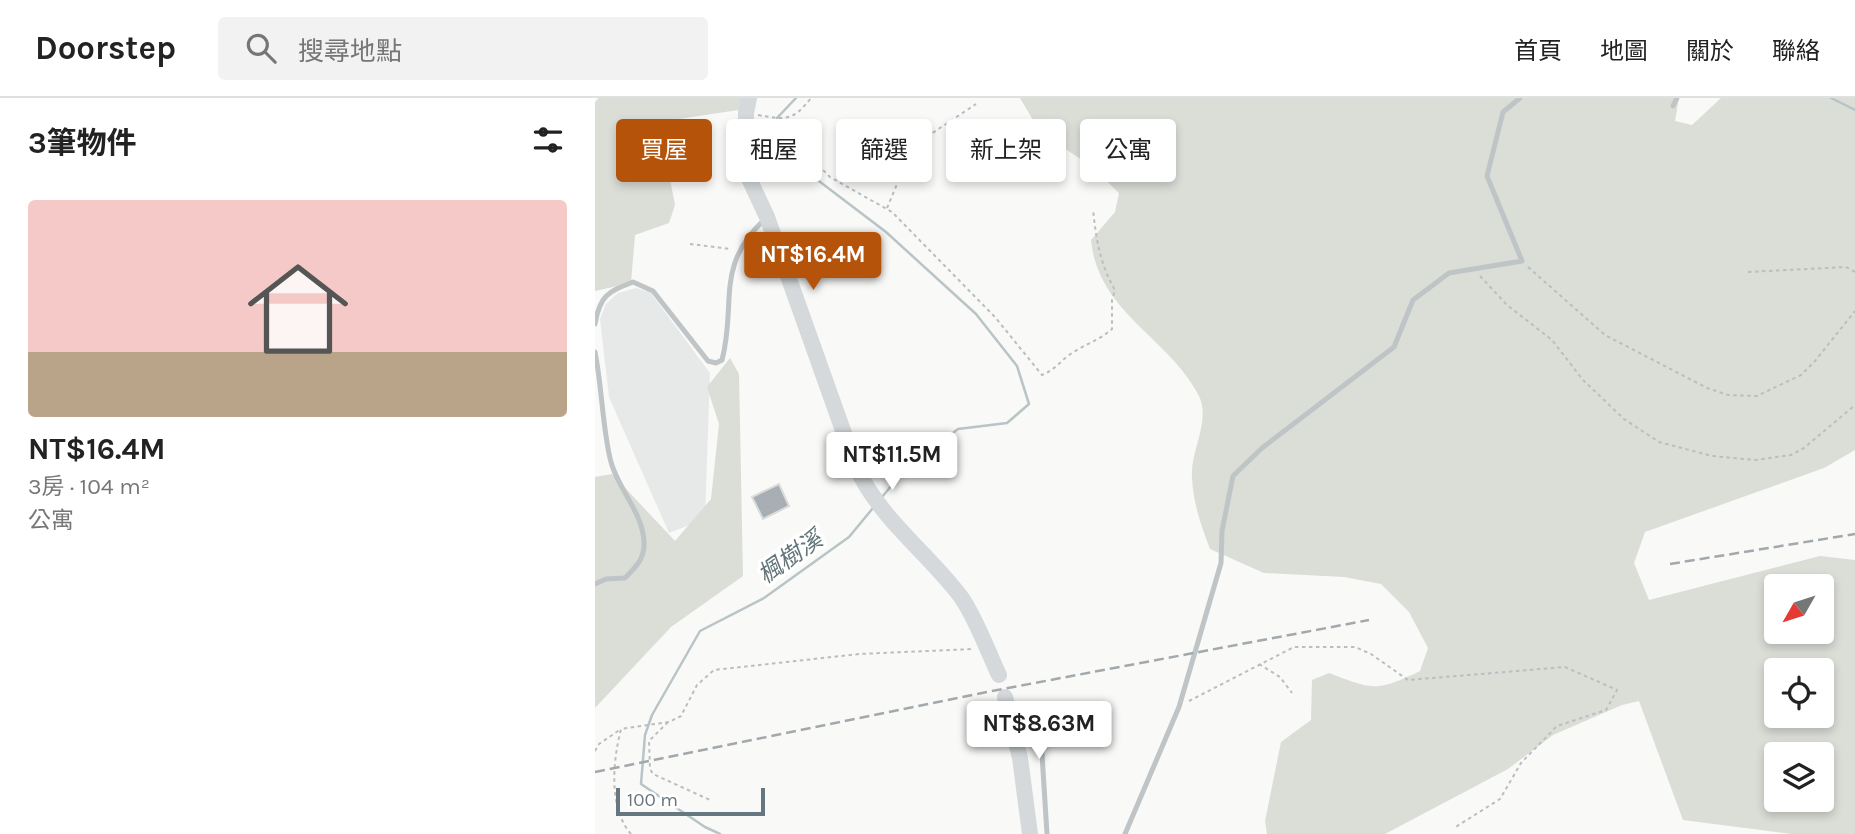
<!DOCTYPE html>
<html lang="zh-TW">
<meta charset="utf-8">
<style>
:root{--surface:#fff;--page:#f2f2f2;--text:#222;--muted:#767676;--line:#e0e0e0;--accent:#b45309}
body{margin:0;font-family:Karla,"Noto Sans TC",sans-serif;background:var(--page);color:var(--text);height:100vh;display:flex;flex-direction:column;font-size:26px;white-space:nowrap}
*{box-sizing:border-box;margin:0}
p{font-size:23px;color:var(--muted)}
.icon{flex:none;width:38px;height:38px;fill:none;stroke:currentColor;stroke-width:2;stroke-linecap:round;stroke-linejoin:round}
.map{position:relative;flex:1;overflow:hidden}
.drawer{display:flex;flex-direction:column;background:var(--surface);width:595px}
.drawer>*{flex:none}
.hud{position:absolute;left:21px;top:21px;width:665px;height:63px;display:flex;gap:14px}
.needle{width:46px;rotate:231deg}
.fabs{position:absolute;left:1169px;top:476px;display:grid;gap:14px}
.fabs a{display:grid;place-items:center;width:70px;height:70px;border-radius:7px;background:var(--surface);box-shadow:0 4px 10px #0003;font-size:35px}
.scale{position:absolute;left:21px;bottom:18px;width:149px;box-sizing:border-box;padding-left:7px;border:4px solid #67777f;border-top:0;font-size:19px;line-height:24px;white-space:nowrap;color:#67777f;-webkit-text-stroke:5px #fff;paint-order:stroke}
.price{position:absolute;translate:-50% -60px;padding:0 16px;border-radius:7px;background:#fff;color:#222;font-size:23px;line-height:46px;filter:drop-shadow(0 2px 4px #0008)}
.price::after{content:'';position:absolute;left:50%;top:42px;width:21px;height:16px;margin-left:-10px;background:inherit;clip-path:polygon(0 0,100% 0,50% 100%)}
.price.on{background:var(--accent);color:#fff}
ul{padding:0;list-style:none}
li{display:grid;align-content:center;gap:14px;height:371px;padding:0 28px}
li span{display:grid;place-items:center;height:217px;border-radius:7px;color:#555}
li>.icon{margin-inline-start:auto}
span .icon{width:126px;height:126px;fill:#fffc;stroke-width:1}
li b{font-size:30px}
h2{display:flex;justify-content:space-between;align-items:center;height:84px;padding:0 28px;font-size:30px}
.tag{padding:0 24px;border-radius:7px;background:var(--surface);box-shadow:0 4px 10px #0003;font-size:24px;line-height:63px}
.tag.on{background:var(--accent);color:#fff}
header{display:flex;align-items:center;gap:42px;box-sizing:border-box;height:98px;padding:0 35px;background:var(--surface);border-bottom:2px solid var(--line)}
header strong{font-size:33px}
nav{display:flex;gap:38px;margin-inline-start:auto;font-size:24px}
.search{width:490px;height:63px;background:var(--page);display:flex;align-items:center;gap:18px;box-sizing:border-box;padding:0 24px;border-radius:7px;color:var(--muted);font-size:26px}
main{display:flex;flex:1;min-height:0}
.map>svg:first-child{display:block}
</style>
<header>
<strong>Doorstep</strong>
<div class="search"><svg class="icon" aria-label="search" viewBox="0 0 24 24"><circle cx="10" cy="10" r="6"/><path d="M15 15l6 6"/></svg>搜尋地點</div>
<nav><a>首頁</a><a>地圖</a><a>關於</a><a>聯絡</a></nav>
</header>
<main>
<section class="drawer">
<h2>3筆物件<svg class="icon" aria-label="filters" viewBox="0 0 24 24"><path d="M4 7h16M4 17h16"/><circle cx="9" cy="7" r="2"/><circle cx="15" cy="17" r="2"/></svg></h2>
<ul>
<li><span style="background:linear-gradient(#f6c9c9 70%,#b9a48a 0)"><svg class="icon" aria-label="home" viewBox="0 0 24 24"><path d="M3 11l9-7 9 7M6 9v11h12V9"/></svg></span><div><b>NT$16.4M</b><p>3房 · 104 m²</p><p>公寓</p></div></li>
</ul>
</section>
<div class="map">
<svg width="1260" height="736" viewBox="0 0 1260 736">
<rect width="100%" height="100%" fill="#f9f9f8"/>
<!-- built -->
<path fill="#e7e9e8" d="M41,190L55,194L115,275L110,421L74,435L14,299L5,221L11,206L23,195Z"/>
<!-- green -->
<g fill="#daded7" fill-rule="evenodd">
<path d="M4,0H149L150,11L77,22L66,36L80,107L74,125L40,137L36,185L0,193V4Z"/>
<path d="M425,0H1084L1080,23L1097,27L1126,0H1260V352L1229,370L1050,434L1039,465L1054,502L1225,458L1260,462V736H1197L1088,722L1044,603L1027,607L958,637L913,671L790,736H672L670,723L686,644L716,622L717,582L734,575C779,592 781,594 825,573L833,550L814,514L786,486L749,479L669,475L615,451C606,427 598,405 597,379C595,352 617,322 603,296C572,238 503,214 496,142L520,114L524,95L496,68L445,34ZM1181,488H1227V534H1181ZM1181,572H1227V618H1181ZM1181,656H1227V702H1181Z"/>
<path d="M135,260L144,276L148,478L76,529L0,610V379L17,376L80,443L116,401L124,326L112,289Z"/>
</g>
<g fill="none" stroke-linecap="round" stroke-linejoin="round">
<!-- stream -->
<g stroke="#b9c4c7" stroke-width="2.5">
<path d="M201,0L182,20L187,55L291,134L381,216L422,268L434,306L412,325L363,331L307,375L287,399"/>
<path d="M1236,0L1260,12"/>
<path d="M125,736L110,729L46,686L50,637L57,617L105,533L169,500L254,439L278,410"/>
</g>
</g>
<!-- building -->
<path fill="#a7afb4" stroke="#dbdbda" stroke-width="2" d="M184,386L194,408L168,421L157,399Z"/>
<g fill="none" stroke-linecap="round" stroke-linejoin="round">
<!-- path -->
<g stroke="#babec0" stroke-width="2" stroke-dasharray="3.5 3.5" stroke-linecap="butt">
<path d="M163,17C191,22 198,23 216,0"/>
<path d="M191,22L208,52L235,79L297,114L400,219L447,277C459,272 464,265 474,257C488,247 505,242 517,231V202L520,192C505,166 501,141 498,111"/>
<path d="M292,110L318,48L381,6"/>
<path d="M95,146L136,151"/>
<path d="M933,169L1010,237L1112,290L1133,297L1162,298L1206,277L1220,263L1260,213"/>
<path d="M1153,174L1251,169L1260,174"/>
<path d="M885,178L912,207L957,242L988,282L1029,321L1064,344L1117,358L1160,362L1196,357L1209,350L1260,307"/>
<path d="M664,566L685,579L697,595"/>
<path d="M594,603L699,549H760L776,556L813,582L970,569L1022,592L1011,612L962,628L926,665L905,701L859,730"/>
<path d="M73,624L54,643L55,671L58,676L115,702"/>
<path d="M0,653L4,646L26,631"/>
<path d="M36,736C13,710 18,662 26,631L74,624L86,618L102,587L119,572L264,556L378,551"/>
</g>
<!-- lane -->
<g stroke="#bfc4c7" stroke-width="5">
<path d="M1078,8L1082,0"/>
<path d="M0,226C5,197 13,194 38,184L58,193L113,263L121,265L127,262C142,205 119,168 170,121"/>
<path d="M0,254C7,289 7,325 15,360C21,389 48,414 49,444C50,460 41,469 30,480L11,481L0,486"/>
<path d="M420,631L441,630L446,640L452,736"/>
<path d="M530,736L584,609L626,465L627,433L638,378L667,350L799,249L818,202L854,175L927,163L892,78L908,14L925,0"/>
</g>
<!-- secondary -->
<g stroke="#d5d9db" stroke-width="16">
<path d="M154,0L151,15V74L172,119L261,369C286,422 332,454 366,499C381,520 393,554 404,577"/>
<path d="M410,599L425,660L435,736"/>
</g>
<!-- rail -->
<g stroke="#a2a9ad" stroke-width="2.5" stroke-dasharray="10 5" stroke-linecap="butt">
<path d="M1075,466L1260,436"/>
<path d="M0,674L397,593L774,522"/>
</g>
</g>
<g text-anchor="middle" stroke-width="7" stroke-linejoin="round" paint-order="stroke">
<!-- water labels -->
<g font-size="24" font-style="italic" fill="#637579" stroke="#fff">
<text transform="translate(195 459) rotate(-35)" y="8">楓樹溪</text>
</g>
</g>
</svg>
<div class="fabs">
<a><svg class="needle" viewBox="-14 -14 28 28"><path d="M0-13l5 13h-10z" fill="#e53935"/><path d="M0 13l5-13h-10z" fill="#767676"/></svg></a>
<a><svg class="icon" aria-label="locate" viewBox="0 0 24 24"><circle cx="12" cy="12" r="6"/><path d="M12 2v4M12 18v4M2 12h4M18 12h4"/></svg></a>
<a><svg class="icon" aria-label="layers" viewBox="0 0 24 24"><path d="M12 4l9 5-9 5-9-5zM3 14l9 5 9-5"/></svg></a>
</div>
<div class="scale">100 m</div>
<b class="price on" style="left:218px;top:194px">NT$16.4M</b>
<b class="price" style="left:297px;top:394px">NT$11.5M</b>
<b class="price" style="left:444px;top:663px">NT$8.63M</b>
<div class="hud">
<a class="tag on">買屋</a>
<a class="tag">租屋</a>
<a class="tag">篩選</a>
<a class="tag">新上架</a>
<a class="tag">公寓</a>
</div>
</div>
</main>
